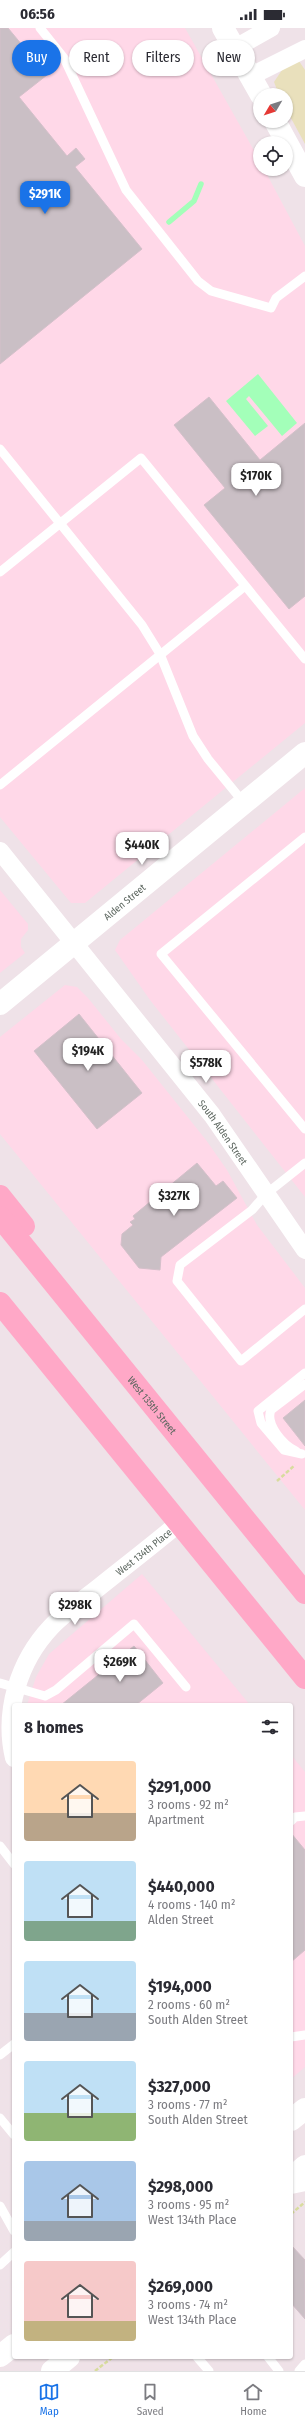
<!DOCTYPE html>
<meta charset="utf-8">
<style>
:root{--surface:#fff;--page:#f2f2f3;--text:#2b2b33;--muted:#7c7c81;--line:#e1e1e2;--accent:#1a73e8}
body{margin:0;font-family:"Fira Sans Condensed",sans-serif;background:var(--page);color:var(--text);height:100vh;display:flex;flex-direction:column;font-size:15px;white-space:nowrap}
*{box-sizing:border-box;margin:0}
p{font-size:13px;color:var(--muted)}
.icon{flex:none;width:22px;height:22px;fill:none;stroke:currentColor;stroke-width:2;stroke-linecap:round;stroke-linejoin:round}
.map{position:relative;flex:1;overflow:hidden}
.sheet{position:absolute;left:12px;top:1675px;width:281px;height:656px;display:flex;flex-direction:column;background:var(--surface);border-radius:4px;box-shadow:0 1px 3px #0004}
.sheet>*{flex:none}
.top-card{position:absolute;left:12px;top:12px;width:281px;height:36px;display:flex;gap:8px}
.needle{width:26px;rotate:231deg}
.tools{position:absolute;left:253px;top:60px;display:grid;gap:8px}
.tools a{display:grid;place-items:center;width:40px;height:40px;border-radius:50%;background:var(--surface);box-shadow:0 1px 3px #0004;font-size:20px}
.price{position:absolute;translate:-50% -34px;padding:0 9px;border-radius:8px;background:#fff;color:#222;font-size:13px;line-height:26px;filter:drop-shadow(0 1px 2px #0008)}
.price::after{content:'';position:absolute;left:50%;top:24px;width:12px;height:9px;margin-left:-6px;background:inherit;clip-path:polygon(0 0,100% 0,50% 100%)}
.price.active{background:var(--accent);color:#fff}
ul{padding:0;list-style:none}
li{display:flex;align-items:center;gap:12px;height:100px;padding:0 12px}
li span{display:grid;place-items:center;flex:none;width:112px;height:80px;border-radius:4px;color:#555}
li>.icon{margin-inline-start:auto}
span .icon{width:48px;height:48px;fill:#fffc;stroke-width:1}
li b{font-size:17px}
h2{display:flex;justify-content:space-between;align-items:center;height:48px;padding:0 12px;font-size:17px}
.chip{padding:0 14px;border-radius:18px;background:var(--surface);box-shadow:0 1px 3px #0004;font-size:14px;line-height:36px}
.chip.active{background:var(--accent);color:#fff}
.status{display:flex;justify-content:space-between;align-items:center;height:28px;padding:0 20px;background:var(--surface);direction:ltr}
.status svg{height:11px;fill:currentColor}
.tabs{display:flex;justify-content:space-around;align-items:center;height:56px;border-top:1px solid var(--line);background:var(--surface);font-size:11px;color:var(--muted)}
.tabs a{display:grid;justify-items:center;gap:2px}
.tabs .active{color:var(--accent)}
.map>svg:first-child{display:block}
</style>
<div class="status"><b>06:56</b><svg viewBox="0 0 49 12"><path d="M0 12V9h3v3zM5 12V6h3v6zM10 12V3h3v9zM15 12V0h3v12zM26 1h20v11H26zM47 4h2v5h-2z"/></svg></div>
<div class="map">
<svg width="305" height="2343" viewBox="0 0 305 2343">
<rect width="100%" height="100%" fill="#efe2e8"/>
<!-- commercial -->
<g fill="#ffd8e8">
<path d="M0,0H185L260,133V141H264L305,218V695L85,875H71L0,789Z"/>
<path d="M305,760V1169L150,972L115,922L120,912Z"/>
<path d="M0,862L28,896V902L21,911V919L25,925L0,945Z"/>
<path d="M65,957L77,959L88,970L121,1011L142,1032L206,1112L227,1142L257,1197L305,1260V1482L0,1106V1009Z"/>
<path d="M142,1546L250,1677H27L36,1649L49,1626Z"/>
<path d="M291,1727L305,1744V2039L291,2051Z"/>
</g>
<!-- green -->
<path fill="#e9e0bc" d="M299,33L305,42V116L286,81V67H279L274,54L284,39Z"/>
<!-- water -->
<path fill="#a3ffb9" d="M258,346L297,395L282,408L249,368L246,371L268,398L255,408L226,373Z"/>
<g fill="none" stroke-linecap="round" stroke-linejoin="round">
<!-- stream -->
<path stroke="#a3ffb9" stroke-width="5.5" d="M169,194L194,173L201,156"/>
</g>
<!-- building -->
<g fill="#cabfc5" stroke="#d4c0ca">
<path d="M0,0H8L47,47L19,69L67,128L76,120L85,131L75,139L142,221L0,336Z"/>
<path d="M209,369L260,432L305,395V568L289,581L204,477L225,460L174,397Z"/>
<path d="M79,986L142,1065L97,1101L34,1023Z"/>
<path d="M197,1135L216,1158L223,1153L237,1170L161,1229L160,1242L139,1240L121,1217L122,1206L133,1197L130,1194L135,1191L133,1188Z"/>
<path d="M305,1372V1418L283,1390Z"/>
<path d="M134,1618L163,1655L136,1677H61Z"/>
<path d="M291,1805L305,1822V1922L291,1934Z"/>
<path d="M291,2217L305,2232V2291L291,2275Z"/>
</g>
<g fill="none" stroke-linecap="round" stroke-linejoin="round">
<!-- path -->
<g stroke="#d8dc9e" stroke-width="2.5" stroke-dasharray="4 2" stroke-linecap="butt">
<path d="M277,1453L295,1437"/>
<path d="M291,2186L305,2174"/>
<path d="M95,2343L113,2329"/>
</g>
<!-- service -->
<g stroke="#fff" stroke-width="9">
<path d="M40,0L64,30L126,162L198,253L211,263L271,280L276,270L305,248"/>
<path d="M0,421L142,597L160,626L193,708L208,731L244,775"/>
<path d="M0,544L141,430L305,631"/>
<path d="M0,757L245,558"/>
<path d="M305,809L161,926L305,1101"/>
<path d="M305,1135L266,1166L252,1182L180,1237L177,1253L241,1333L305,1281"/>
<path d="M296,1423C283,1417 265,1396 271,1382L305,1356"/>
<path d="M302,1426L284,1422L261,1395L258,1383L305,1345"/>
<path d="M0,1655L45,1668L56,1662L134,1596L186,1659"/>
<path d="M291,1793L295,1789L305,1788"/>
<path d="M0,1818L14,1836"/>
<path d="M291,2009L305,2007"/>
<path d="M0,2027L14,2016"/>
<path d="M0,2090L14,2107"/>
<path d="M0,2178L14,2203"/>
<path d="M0,2237L14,2224"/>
<path d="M197,2329L209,2343"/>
<path d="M268,2329L279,2343"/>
<path d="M299,2343L305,2336"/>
</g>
<!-- minor -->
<g stroke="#fff" stroke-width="18">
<path d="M235,20L271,0"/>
<path d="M251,48L305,21"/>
<path id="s1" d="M0,823L212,1087L305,1222"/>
<path id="s2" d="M14,1730C3,1683 19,1633 51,1599C66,1583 86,1570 103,1556C128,1536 154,1516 179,1495"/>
<path d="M291,2157L305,2154"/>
</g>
<!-- tertiary -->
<g stroke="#fff" stroke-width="22">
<path d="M223,0L261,67"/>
<path d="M275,93L305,148"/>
<path id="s3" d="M0,976L305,725"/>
</g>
<!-- secondary -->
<g stroke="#fff" stroke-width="22">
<path d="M291,2092L305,2081"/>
<path d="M291,2150L305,2138"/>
<path d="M0,2328L14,2317"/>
<path d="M52,2343L69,2329"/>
</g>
<!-- primary -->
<g stroke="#ffa8c7" stroke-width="22">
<path d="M0,1168L24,1198"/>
<path id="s4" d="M0,1189L305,1565"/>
<path d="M0,1275L305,1650"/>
</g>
</g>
<g text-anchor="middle" stroke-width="3" stroke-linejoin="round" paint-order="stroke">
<!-- street labels -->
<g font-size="10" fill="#5b655e" stroke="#fff">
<text dy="4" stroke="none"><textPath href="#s3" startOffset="161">Alden Street</textPath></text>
<text dy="4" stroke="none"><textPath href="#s1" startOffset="359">South Alden Street</textPath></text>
<text dy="4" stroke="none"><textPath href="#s4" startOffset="242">West 135th Street</textPath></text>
<text dy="4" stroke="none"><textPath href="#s2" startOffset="261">West 134th Place</textPath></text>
</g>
</g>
</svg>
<div class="tools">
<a><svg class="needle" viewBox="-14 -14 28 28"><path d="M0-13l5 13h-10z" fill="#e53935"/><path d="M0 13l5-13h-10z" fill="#7c7c81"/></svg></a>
<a><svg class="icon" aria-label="locate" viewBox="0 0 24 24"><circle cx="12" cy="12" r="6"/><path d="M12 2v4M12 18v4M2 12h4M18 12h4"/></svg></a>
</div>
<b class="price active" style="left:45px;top:187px">$291K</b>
<b class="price" style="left:256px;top:469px">$170K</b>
<b class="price" style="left:142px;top:838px">$440K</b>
<b class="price" style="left:88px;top:1044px">$194K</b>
<b class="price" style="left:206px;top:1056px">$578K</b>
<b class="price" style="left:174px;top:1189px">$327K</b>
<b class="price" style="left:75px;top:1598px">$298K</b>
<b class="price" style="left:120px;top:1655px">$269K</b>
<div class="top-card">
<a class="chip active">Buy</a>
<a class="chip">Rent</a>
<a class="chip">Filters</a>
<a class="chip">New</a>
</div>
<section class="sheet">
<h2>8 homes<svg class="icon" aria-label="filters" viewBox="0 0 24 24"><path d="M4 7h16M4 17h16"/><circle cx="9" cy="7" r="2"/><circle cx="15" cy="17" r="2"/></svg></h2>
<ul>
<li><span style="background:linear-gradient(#ffd9b3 65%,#b9a48a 0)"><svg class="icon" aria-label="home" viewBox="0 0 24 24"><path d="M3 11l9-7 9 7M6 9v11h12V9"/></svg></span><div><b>$291,000</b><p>3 rooms · 92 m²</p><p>Apartment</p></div></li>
<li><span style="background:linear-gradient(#bfe0f5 75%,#7fa58c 0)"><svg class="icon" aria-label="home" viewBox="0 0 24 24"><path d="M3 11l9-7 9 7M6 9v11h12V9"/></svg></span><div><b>$440,000</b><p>4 rooms · 140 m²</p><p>Alden Street</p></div></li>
<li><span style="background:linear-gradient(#bfe0f5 65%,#9aa5b1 0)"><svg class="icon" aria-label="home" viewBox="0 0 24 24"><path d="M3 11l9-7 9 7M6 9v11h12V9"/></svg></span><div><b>$194,000</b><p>2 rooms · 60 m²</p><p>South Alden Street</p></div></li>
<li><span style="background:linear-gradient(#bfe0f5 65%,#8fb573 0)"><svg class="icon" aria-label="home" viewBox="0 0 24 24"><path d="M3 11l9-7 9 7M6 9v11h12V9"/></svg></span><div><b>$327,000</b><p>3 rooms · 77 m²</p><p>South Alden Street</p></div></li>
<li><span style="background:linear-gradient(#a9c7e8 75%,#9aa5b1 0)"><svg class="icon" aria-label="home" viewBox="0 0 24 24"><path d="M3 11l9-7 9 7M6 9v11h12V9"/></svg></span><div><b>$298,000</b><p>3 rooms · 95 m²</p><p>West 134th Place</p></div></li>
<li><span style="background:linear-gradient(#f6c9c9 75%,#c2b280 0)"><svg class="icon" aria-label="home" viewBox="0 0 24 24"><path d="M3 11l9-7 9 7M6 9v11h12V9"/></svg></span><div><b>$269,000</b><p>3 rooms · 74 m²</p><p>West 134th Place</p></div></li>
</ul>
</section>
</div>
<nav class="tabs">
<a class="active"><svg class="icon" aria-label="map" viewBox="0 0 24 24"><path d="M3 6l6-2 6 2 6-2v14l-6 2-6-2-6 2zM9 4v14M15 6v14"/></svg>Map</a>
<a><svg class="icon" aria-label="saved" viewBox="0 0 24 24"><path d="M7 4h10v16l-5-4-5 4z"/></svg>Saved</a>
<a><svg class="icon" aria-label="home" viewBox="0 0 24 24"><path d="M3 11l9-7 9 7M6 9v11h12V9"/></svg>Home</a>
</nav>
